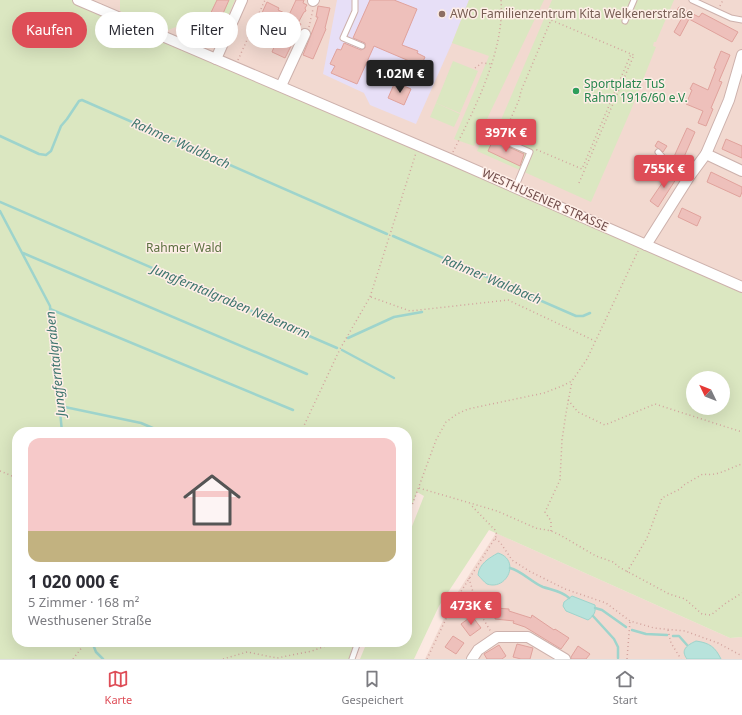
<!DOCTYPE html>
<html lang="de">
<meta charset="utf-8">
<style>
:root{--surface:#fff;--page:#f2f2f3;--text:#2b2b33;--muted:#7c7c81;--line:#e1e1e2;--accent:#de4d57}
body{margin:0;font-family:"Noto Sans",sans-serif;background:var(--page);color:var(--text);height:100vh;display:flex;flex-direction:column;font-size:15px;white-space:nowrap}
*{box-sizing:border-box;margin:0}
p{font-size:13px;color:var(--muted)}
.icon{flex:none;width:22px;height:22px;fill:none;stroke:currentColor;stroke-width:2;stroke-linecap:round;stroke-linejoin:round}
.map{position:relative;flex:1;overflow:hidden}
.panel{position:absolute;left:12px;top:427px;width:400px;height:220px;display:flex;flex-direction:column;background:var(--surface);border-radius:16px;box-shadow:0 4px 16px #0002}
.panel>*{flex:none}
.guide{position:absolute;left:12px;top:12px;width:400px;height:36px;display:flex;gap:8px}
.needle{width:26px;rotate:313deg}
.buttons{position:absolute;left:686px;top:371px;display:grid;gap:8px}
.buttons a{display:grid;place-items:center;width:44px;height:44px;border-radius:50%;background:var(--surface);box-shadow:0 4px 16px #0002;font-size:20px}
.price{position:absolute;translate:-50% -34px;padding:0 9px;border-radius:4px;background:var(--accent);color:#fff;font-size:13px;line-height:26px;filter:drop-shadow(0 1px 2px #0008)}
.price::after{content:'';position:absolute;left:50%;top:24px;width:12px;height:9px;margin-left:-6px;background:inherit;clip-path:polygon(0 0,100% 0,50% 100%)}
.price.on{background:#222;color:#fff}
ul{padding:0;list-style:none}
li{display:grid;align-content:center;gap:8px;height:212px;padding:0 16px}
li+li{border-top:1px solid var(--line)}
li span{display:grid;place-items:center;height:124px;border-radius:12px;color:#555}
li>.icon{margin-inline-start:auto}
span .icon{width:72px;height:72px;fill:#fffc;stroke-width:1}
li b{font-size:17px}
.tag{padding:0 14px;border-radius:18px;background:var(--surface);box-shadow:0 4px 16px #0002;font-size:14px;line-height:36px}
.tag.on{background:var(--accent);color:#fff}
.menu{display:flex;justify-content:space-around;align-items:center;height:56px;border-top:1px solid var(--line);background:var(--surface);font-size:11px;color:var(--muted)}
.menu a{display:grid;justify-items:center;gap:2px}
.menu .on{color:var(--accent)}
.map>svg:first-child{display:block}
</style>
<div class="map">
<svg width="742" height="659" viewBox="0 0 742 659">
<rect width="100%" height="100%" fill="#fbe9e2"/>
<!-- residential -->
<g fill="#f2d9d0">
<path d="M84,0H742V283Z"/>
<path d="M496,533L730,638L742,637V659H425L452,601Z"/>
</g>
<!-- education -->
<path fill="#e7dff7" d="M337,0H469L452,43L416,124L370,105L364,93L323,74Z"/>
<!-- green -->
<g fill="#dbe7c1" fill-rule="evenodd">
<path d="M0,0H72L417,148L742,293V637L730,638L489,530L439,606L414,659H360L367,642H407V539L424,496L417,492L407,519V432H17V642H358L350,659H0ZM693,378H723V408H693Z"/>
<path d="M120,0H235L215,46L176,27L163,32L120,11Z"/>
<path d="M469,0H544L474,146L454,139L489,56L452,43Z"/>
<path d="M552,0H674L656,42H654L653,46L656,47L631,110L591,202L477,151L485,132L492,135L494,128L498,127Z"/>
<path d="M453,61L478,71L460,113L436,103Z"/>
<path d="M436,103L460,114L454,127L430,117Z"/>
</g>
<!-- water -->
<g fill="#b8e3dc" stroke="#9ed4cc">
<path d="M498,553C521,560 507,591 487,584C484,582 481,578 478,575C479,564 489,558 498,553Z"/>
<path d="M572,596L595,605C596,612 594,616 588,620L566,611L563,606L564,602Z"/>
<path d="M696,641C710,643 715,647 721,659H687C680,650 687,645 696,641Z"/>
</g>
<g fill="none" stroke-linecap="round" stroke-linejoin="round">
<!-- stream -->
<g stroke="#9ed4cc" stroke-width="2.5">
<path d="M0,136L39,154L46,155L51,151L61,126L67,119L79,101L82,100L387,234"/>
<path d="M0,202L337,348"/>
<path d="M0,211L50,306L62,432"/>
<path d="M393,236L576,316H583L590,313"/>
<path d="M23,253L307,374"/>
<path d="M50,309L293,410"/>
<path d="M348,338L394,317L422,312"/>
<path d="M342,350L394,378"/>
<path d="M60,406L141,423L162,432"/>
<path d="M510,568C522,571 531,582 543,587C552,590 562,591 569,598"/>
<path d="M595,608L602,610L626,627"/>
<path d="M593,616L614,639L618,647V658"/>
<path d="M632,630L646,634L667,635"/>
<path d="M673,636H679L687,645"/>
<path d="M92,642L96,652L103,659"/>
</g>
</g>
<!-- building -->
<g fill="#eec0bb" stroke="#e0a29c">
<path d="M217,0H229L217,27L206,23Z"/>
<path d="M296,0H304L303,3L307,5L305,8L306,11L304,12L298,23L301,24L296,33L276,24L274,28L270,26L262,44L250,39L267,2L279,8L278,10L289,15Z"/>
<path d="M370,0H394L417,9L402,45L418,51L417,53L425,57L421,66L374,46L357,84L331,73L335,66L330,64L337,49L341,50L344,43L361,50L365,48V43L353,38Z"/>
<path d="M318,6L330,8L325,28L326,29L313,59L303,55L318,17H316Z"/>
<path d="M679,7L699,17L702,13L738,32L732,42L689,19L680,36L674,32L683,16L676,12Z"/>
<path d="M277,40L291,46L285,58L272,52Z"/>
<path d="M721,51L730,55L719,81L722,82L711,108L713,109L706,126L698,123L703,111L686,104L692,90L690,89L693,83L708,90L716,69L714,68Z"/>
<path d="M395,82L411,89L404,105L388,98Z"/>
<path d="M687,128L695,132L680,166L672,161Z"/>
<path d="M726,139L742,146V158L722,149Z"/>
<path d="M493,140L524,154L520,166L488,151Z"/>
<path d="M658,141L667,146L663,152L655,146Z"/>
<path d="M671,170L678,176L658,207L650,201Z"/>
<path d="M711,172L742,187V192L740,197L707,182Z"/>
<path d="M682,208L701,217L697,226L678,217Z"/>
<path d="M496,608L509,609V611L531,618L532,615L554,630L555,629L569,638L561,649L525,627L513,623L514,621L495,619Z"/>
<path d="M472,616L481,628L470,636L461,624Z"/>
<path d="M453,636L464,643L456,654L445,647Z"/>
<path d="M517,644L533,648L530,659H521L513,657Z"/>
<path d="M499,645L506,656L502,659H487L484,654Z"/>
<path d="M578,646L590,654L586,659H571V657Z"/>
</g>
<g fill="none" stroke-linecap="round" stroke-linejoin="round">
<defs>
<g id="lane">
<path d="M355,0V11L343,38L362,46"/>
<path d="M692,0L731,18L742,20"/>
<path d="M625,21L634,0"/>
<path d="M502,140L530,152L515,188"/>
<path d="M658,152L667,162L689,177"/>
<path d="M352,659L358,642"/>
</g>
<g id="street">
<path d="M78,0L450,159L742,287"/>
<path d="M313,1L314,0"/>
<path d="M216,59L242,0"/>
<path d="M281,86L305,34"/>
<path d="M706,154L742,171"/>
<path d="M646,245L689,177L706,154L729,100L742,55"/>
<path d="M472,659L478,650L497,637H528L565,659"/>
</g>
</defs>
<!-- lane casing -->
<use href="#lane" stroke="#cdb1ac" stroke-width="7"/>
<!-- street casing -->
<use href="#street" stroke="#cdb1ac" stroke-width="12"/>
<!-- path -->
<g stroke="#d3a39e" stroke-width="1.5" stroke-dasharray="1 3" stroke-linecap="butt">
<path d="M720,6L723,0"/>
<path d="M309,27L313,9"/>
<path d="M238,60L265,0"/>
<path d="M475,68L482,63L492,64"/>
<path d="M504,134L519,100L521,91L551,20L631,54L582,169L535,149"/>
<path d="M453,152C475,108 505,50 501,0"/>
<path d="M579,183L634,55L631,54"/>
<path d="M371,297L410,311L508,300L595,341"/>
<path d="M568,400L578,412L605,425L655,404L742,432"/>
<path d="M301,432L340,349L370,297L416,153"/>
<path d="M0,471L17,478"/>
<path d="M419,488L497,511L538,529H542L551,531L560,535L596,556L613,562L619,567L669,594L685,599L702,614L711,615L726,603L742,593"/>
<path d="M407,507L411,508"/>
<path d="M407,519L436,440L446,422L457,414L468,409L544,393L562,386L572,381L587,359L638,251"/>
<path d="M551,531V521L545,512L560,480L562,440L566,413L572,381"/>
<path d="M495,539L500,542L512,560L529,571L565,589L606,603L630,621L654,628L685,631L718,643L742,656"/>
<path d="M627,572L647,538L662,498L680,489L684,485L703,474C717,477 729,468 742,464"/>
<path d="M469,578L478,610L491,632"/>
<path d="M668,630L671,643L681,659"/>
<path d="M73,659L86,642"/>
<path d="M223,659L247,652L277,658L312,651L336,642"/>
<path d="M427,659L453,604L497,535L495,530L470,504"/>
<path d="M627,659L630,621"/>
</g>
<!-- lane -->
<use href="#lane" stroke="#fff" stroke-width="5"/>
<!-- street -->
<use href="#street" stroke="#fff" stroke-width="10"/>
</g>
<!-- markers -->
<circle fill="#8d6e63" stroke="#feeee7" stroke-width="1.5" cx="442" cy="14" r="4"/>
<circle fill="#2e9e5b" stroke="#feeee7" stroke-width="1.5" cx="576" cy="91" r="4"/>
<g text-anchor="middle" stroke-width="3" stroke-linejoin="round" paint-order="stroke">
<!-- education labels -->
<g font-size="12" fill="#785e54" stroke="#feeee7" text-anchor="start">
<text x="450" y="18">AWO Familienzentrum Kita Welkenerstraße</text>
</g>
<!-- leisure labels -->
<g font-size="12" fill="#27864d" stroke="#feeee7" text-anchor="start">
<text x="584" y="88">Sportplatz TuS<tspan x="584" dy="14">Rahm 1916/60 e.V.</tspan></text>
</g>
<!-- street labels -->
<g font-size="12" fill="#704c4a" stroke="#feeee7">
<text transform="translate(545 200) rotate(24)" y="4">WESTHUSENER STRASSE</text>
</g>
<!-- park labels -->
<g font-size="12" fill="#5c7040" stroke="#feeee7">
<text x="184" y="252">Rahmer Wald</text>
</g>
<!-- water labels -->
<g font-size="13" font-style="italic" fill="#3f766f" stroke="#feeee7">
<text transform="translate(181 143) rotate(24)" y="5">Rahmer Waldbach</text>
<text transform="translate(492 279) rotate(23)" y="5">Rahmer Waldbach</text>
<text transform="translate(231 301) rotate(23)" y="5">Jungferntalgraben Nebenarm</text>
<text transform="translate(55 364) rotate(-96)" y="5">Jungferntalgraben</text>
</g>
</g>
</svg>
<div class="buttons">
<a><svg class="needle" viewBox="-14 -14 28 28"><path d="M0-13l5 13h-10z" fill="#e53935"/><path d="M0 13l5-13h-10z" fill="#7c7c81"/></svg></a>
</div>
<b class="price on" style="left:400px;top:94px">1.02M €</b>
<b class="price" style="left:506px;top:153px">397K €</b>
<b class="price" style="left:664px;top:189px">755K €</b>
<b class="price" style="left:471px;top:626px">473K €</b>
<div class="guide">
<a class="tag on">Kaufen</a>
<a class="tag">Mieten</a>
<a class="tag">Filter</a>
<a class="tag">Neu</a>
</div>
<section class="panel">
<ul>
<li><span style="background:linear-gradient(#f6c9c9 75%,#c2b280 0)"><svg class="icon" aria-label="home" viewBox="0 0 24 24"><path d="M3 11l9-7 9 7M6 9v11h12V9"/></svg></span><div><b>1 020 000 €</b><p>5 Zimmer · 168 m²</p><p>Westhusener Straße</p></div></li>
</ul>
</section>
</div>
<nav class="menu">
<a class="on"><svg class="icon" aria-label="map" viewBox="0 0 24 24"><path d="M3 6l6-2 6 2 6-2v14l-6 2-6-2-6 2zM9 4v14M15 6v14"/></svg>Karte</a>
<a><svg class="icon" aria-label="saved" viewBox="0 0 24 24"><path d="M7 4h10v16l-5-4-5 4z"/></svg>Gespeichert</a>
<a><svg class="icon" aria-label="home" viewBox="0 0 24 24"><path d="M3 11l9-7 9 7M6 9v11h12V9"/></svg>Start</a>
</nav>
